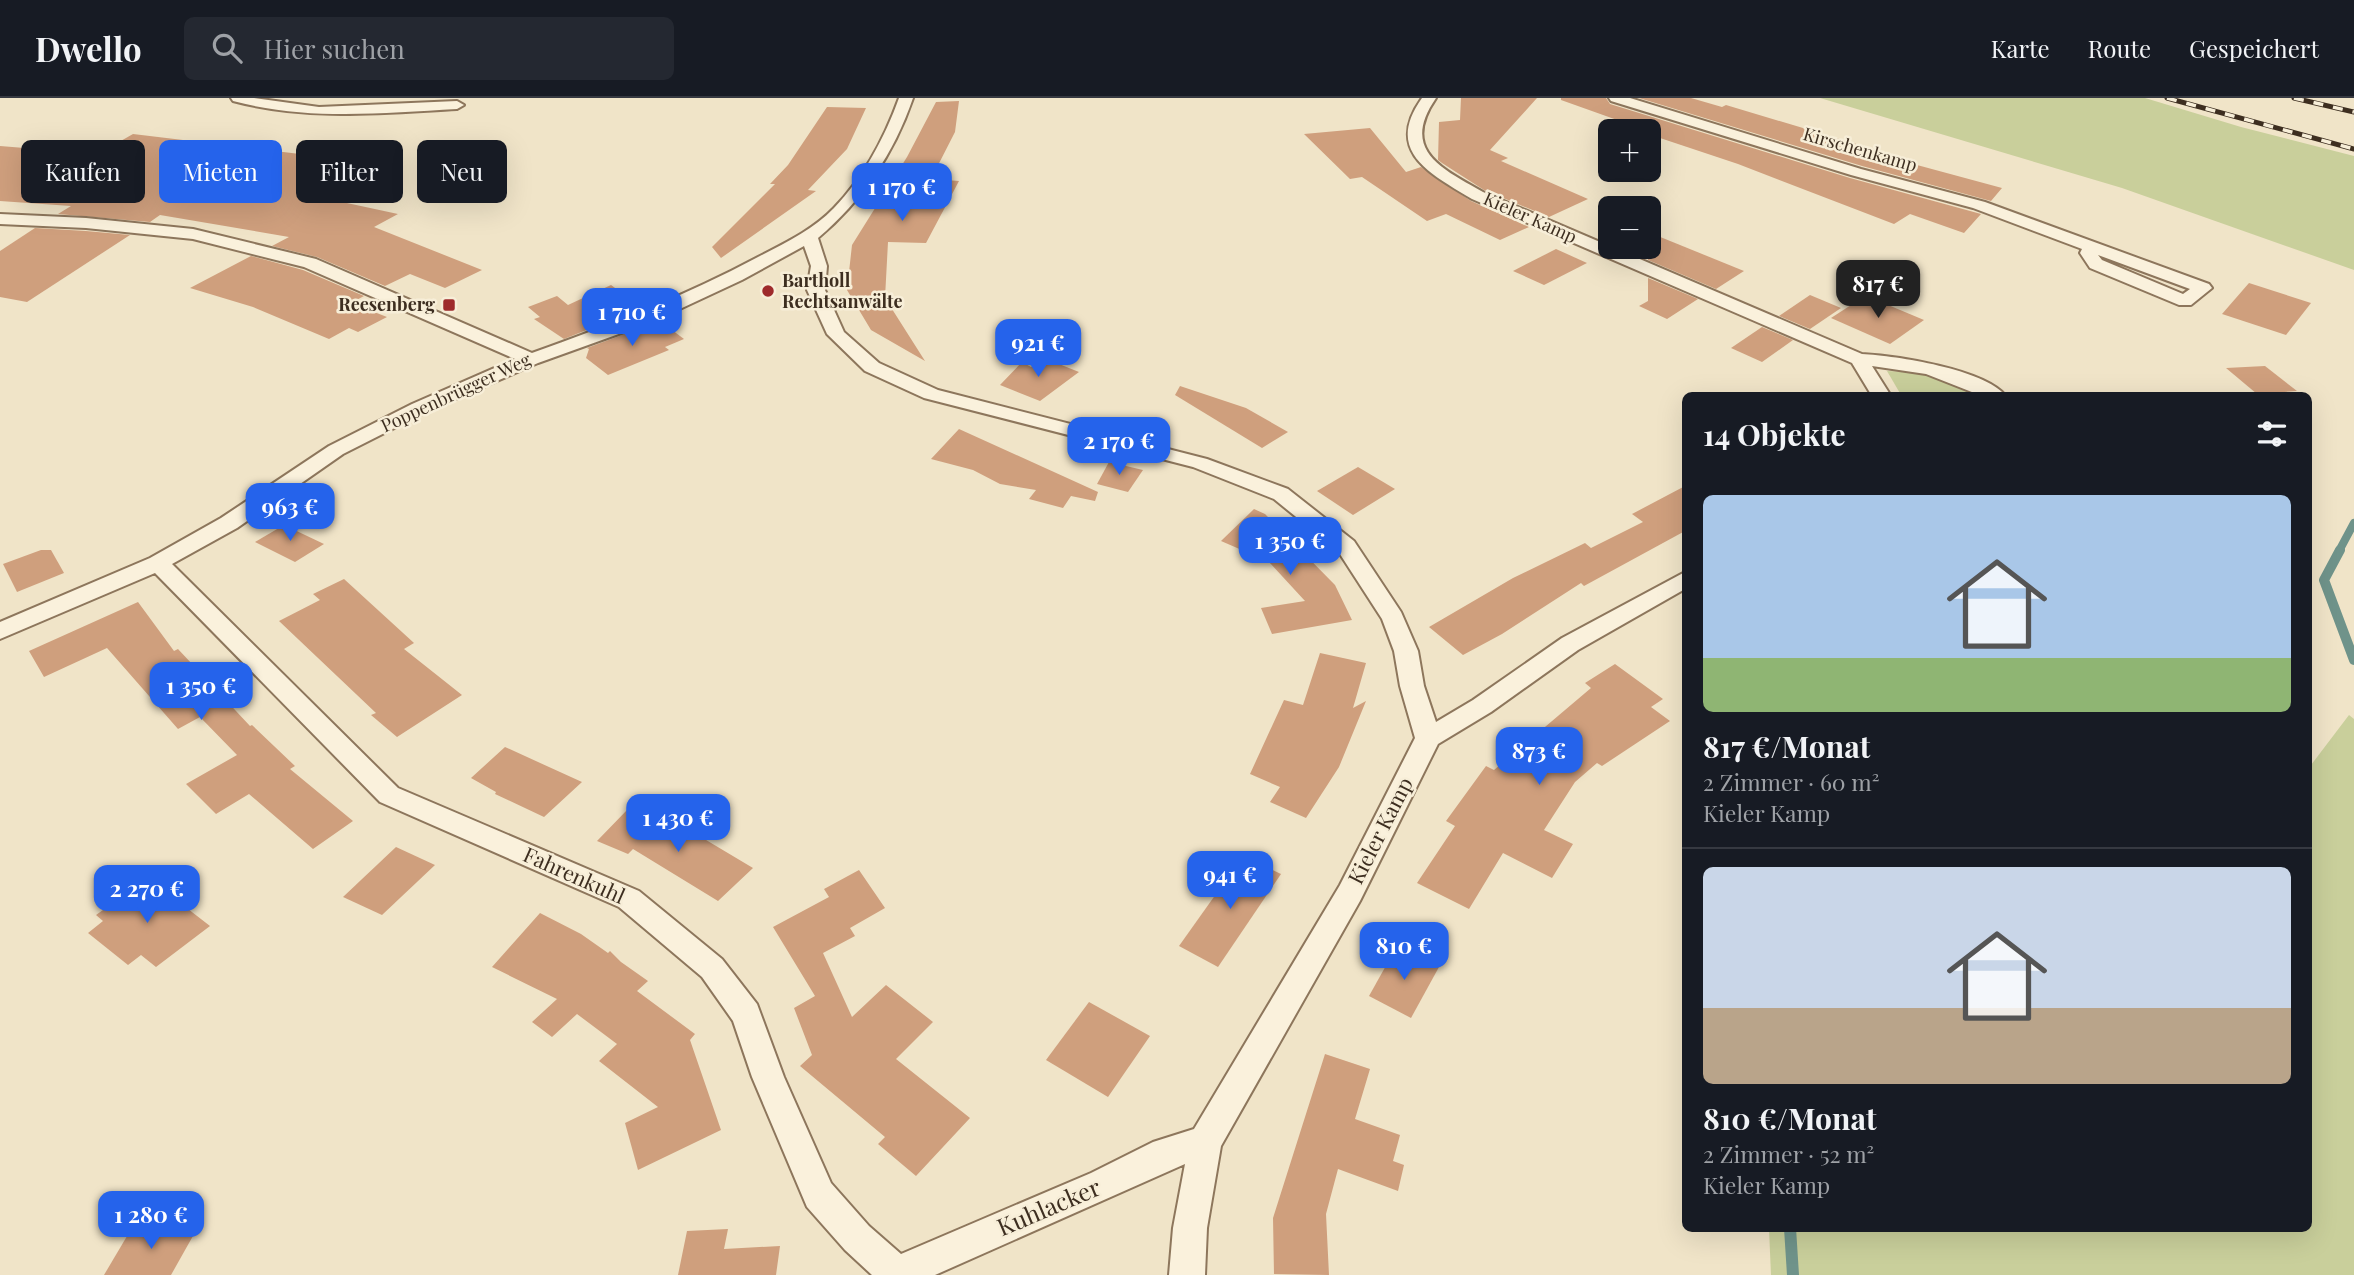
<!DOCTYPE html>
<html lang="de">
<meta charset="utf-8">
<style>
:root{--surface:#171b24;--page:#242831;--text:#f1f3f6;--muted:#9ea1a6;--line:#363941;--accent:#2563eb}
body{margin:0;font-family:"Playfair Display",serif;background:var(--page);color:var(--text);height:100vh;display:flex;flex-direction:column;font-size:26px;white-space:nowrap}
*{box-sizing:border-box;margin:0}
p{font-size:23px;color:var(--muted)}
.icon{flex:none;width:38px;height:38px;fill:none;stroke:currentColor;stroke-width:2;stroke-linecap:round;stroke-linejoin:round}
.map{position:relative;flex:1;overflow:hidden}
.details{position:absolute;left:1682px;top:294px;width:630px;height:840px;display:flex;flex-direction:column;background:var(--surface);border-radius:10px;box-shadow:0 7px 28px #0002}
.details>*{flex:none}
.guide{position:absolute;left:21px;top:42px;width:665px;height:63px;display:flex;gap:14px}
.buttons{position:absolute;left:1598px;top:21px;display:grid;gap:14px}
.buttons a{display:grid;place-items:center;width:63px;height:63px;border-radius:10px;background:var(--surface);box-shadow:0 7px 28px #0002;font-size:35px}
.price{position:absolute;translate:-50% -60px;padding:0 16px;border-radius:14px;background:var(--accent);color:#fff;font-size:23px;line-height:46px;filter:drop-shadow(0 2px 4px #0008)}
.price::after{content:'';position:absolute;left:50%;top:42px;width:21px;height:16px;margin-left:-10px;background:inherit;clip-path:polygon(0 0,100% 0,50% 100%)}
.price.on{background:#222;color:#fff}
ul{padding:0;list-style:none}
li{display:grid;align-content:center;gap:14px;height:371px;padding:0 21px}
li+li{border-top:2px solid var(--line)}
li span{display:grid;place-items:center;height:217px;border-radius:10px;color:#555}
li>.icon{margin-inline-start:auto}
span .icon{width:126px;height:126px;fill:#fffc;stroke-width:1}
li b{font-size:30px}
h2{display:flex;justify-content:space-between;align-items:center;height:84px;padding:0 21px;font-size:30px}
.chip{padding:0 24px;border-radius:10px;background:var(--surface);box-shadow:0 7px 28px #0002;font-size:24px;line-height:63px}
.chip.on{background:var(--accent);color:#fff}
header{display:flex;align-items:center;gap:42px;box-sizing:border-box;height:98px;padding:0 35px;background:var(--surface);border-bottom:2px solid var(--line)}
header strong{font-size:33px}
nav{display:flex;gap:38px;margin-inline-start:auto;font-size:24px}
.search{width:490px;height:63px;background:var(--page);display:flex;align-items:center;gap:18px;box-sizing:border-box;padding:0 24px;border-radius:10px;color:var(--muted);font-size:26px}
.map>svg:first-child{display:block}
</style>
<header>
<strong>Dwello</strong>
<div class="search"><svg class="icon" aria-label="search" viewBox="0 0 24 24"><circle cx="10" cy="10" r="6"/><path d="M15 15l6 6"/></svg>Hier suchen</div>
<nav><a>Karte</a><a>Route</a><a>Gespeichert</a></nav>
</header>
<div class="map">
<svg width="2354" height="1177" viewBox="0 0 2354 1177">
<rect width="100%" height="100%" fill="#f0e4c8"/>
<!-- green -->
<g fill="#c9cf9b">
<path d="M1820,0H2145L2241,29L2354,58V172L2122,90Z"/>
<path d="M1887,273L1932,275L1982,297H1901Z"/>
<path d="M2349,617L2354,621V1177H1771L1769,1131L2308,1130V671Z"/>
</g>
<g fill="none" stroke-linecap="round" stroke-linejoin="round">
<!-- stream-far2 -->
<path stroke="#6f938a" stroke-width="8" d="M2339,453L2354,425"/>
<!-- stream-far1 -->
<path stroke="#6f938a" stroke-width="10" d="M2340,452L2324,482L2354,562"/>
<!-- stream -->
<path stroke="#6f938a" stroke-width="12" d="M1790,1130L1793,1177"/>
</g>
<!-- building -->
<g fill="#cf9f7d">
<path d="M1461,0H1537L1490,52L1508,60L1501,63L1588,101L1549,119L1484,92L1442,65L1438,62L1439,24L1460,22Z"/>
<path d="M1561,0H1606L1610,6L1850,80L1981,116L1964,135L1910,116L1894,126L1738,66L1657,39L1648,33L1561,2Z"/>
<path d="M1639,0H1691L1722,9L1726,7L1873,51L1869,54L2002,90L1991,103L1862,68Z"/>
<path d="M959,3L955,34L931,81L959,83L926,145L888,144L885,200L925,263L871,232L847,192L852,147L907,59L936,4Z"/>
<path d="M827,9L866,10L847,51L808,92L816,93L721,160L712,149L775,86H770L788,67Z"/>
<path d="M1370,30L1406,74L1421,69L1471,103L1529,129L1500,142L1446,116L1427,123L1362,79L1350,81L1304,36Z"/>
<path d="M133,36L375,65L319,99L398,116L374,129L482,172L445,190L410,176L385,188L317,159L272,148L289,139L160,117L150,124L58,116L71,108L0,103V48L98,56Z"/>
<path d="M35,130L86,133L130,137L27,204L0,199V153Z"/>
<path d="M1648,134L1744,173L1716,191L1648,162Z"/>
<path d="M1556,151L1587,165L1544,187L1513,173Z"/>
<path d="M251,158L303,172L364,198L351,205L387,219L358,234L349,230L329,241L253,209L190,190Z"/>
<path d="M1648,180L1698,201L1667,221L1639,208L1648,203Z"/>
<path d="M2249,185L2311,205L2286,237L2222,216Z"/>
<path d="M611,187L642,210L564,241L534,221L540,219L528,209L557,198L568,207Z"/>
<path d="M1810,197L1841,210L1810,231L1779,218Z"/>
<path d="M1865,198L1881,204L1924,222L1890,246L1831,220Z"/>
<path d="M660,223L684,241L665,249L669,252L608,277L586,260L589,251L587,250Z"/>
<path d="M1762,229L1793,242L1762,264L1731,250Z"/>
<path d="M1044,260L1079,274L1040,303L1000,287L1022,264L1031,269Z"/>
<path d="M2265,268L2297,293L2257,296L2226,270Z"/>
<path d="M1180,288L1246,310L1288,334L1262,350L1175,297Z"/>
<path d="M959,331L1098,394L1095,403L1071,398L1063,410L1029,401L1036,392L1000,386L973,372L931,361Z"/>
<path d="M1109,364L1143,372L1128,394L1097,386Z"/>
<path d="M1358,369L1395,391L1353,417L1317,393Z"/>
<path d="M1685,388V433L1584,488L1581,485L1502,536L1463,557L1429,529L1513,480L1585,445L1591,450L1643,424L1632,416Z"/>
<path d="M1254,411L1265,416L1335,487L1352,522L1272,536L1261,510L1305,503L1259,453L1251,456L1221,443Z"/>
<path d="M284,427L324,446L295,464L255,444Z"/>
<path d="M41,452H51L64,475L17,494L3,466Z"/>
<path d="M344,481L414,545L404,551L462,597L397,639L371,617L376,615L279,523L320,502L313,496Z"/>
<path d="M138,504L174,553L178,551L250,628L252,627L295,668L290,671L353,723L313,751L249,696L216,716L186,686L237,657L200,619L178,631L107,550L44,579L29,553Z"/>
<path d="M1320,555L1366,565L1353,610L1366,603L1339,669L1306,720L1270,704L1280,689L1250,676L1284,602L1303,607Z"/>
<path d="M1615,566L1663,601L1651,609L1670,623L1602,668L1597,665L1575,684L1544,732L1573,746L1552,780L1503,755L1469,811L1417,785L1455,728L1446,723L1486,668L1494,672L1591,590L1585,585Z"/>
<path d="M505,649L582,684L544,719L495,696L496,694L471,680Z"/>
<path d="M627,712L698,742L701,739L753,770L718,803L633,751L628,756L597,743Z"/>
<path d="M396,749L435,767L382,817L343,799Z"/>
<path d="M1243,758L1281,776L1218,869L1179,848Z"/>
<path d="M859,772L885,810L850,830L855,838L823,855L852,919L886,887L933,924L896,961L970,1020L916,1078L878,1046L885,1039L800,968L812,957L794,910L815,898L773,829L829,799L824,791Z"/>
<path d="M148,780L210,828L156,869L141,857L128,867L88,835L103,823L96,817Z"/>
<path d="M540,815L581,836L608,855L610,853L621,864L648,883L637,893L695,936L690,942L721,1032L638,1072L625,1025L658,1009L599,963L617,946L577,916L552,939L532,924L557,901L492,869Z"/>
<path d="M1397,848L1439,869L1411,920L1369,898Z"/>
<path d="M1089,904L1150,938L1108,999L1046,962Z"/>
<path d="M1325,956L1370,971L1355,1021L1400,1037L1393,1063L1404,1067L1398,1093L1338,1071L1326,1116L1329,1177L1274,1176L1273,1120Z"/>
<path d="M133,1128L198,1129L171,1177H104Z"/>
<path d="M728,1131L724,1151L780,1148L776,1177H678L687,1133Z"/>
</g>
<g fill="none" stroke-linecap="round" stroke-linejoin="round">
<defs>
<g id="minor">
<path d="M231,0H254L319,9L457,3L464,7L457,11C381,15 308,23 233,3Z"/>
<path d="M899,0H913C894,55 862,103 818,140L827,168L825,192L844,234L879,265L938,292L1207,361L1288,391L1354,443L1401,514L1418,553L1424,588L1436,624L1473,602L1562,540L1685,474V491L1578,552L1491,614L1438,646L1360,803L1221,1048L1207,1130L1205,1177H1169L1173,1130L1185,1066L935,1177H872L845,1152L807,1109L752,979L733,923L702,879L619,809L380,704L155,475L0,541V524L150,460L221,420L329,348L412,306L515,261L304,169L193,141L86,130L0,126V116L86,120L193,131L316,161L532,255C610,227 685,198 758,159C785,145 813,132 834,110C863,80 885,39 899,0ZM804,148L811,168L807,192L827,236L865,273L924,300L1193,369L1274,401L1338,453L1382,521L1394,553L1400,588L1415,640L1340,787L1194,1031L1153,1044L1091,1075L901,1156L869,1128L831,1085L784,979L757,906L722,861L639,793L398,690L172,466L237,430L343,356L426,314L538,265L652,224L742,182Z"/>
<path d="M1422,0H1436C1400,52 1441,70 1483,94L1862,256C1897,258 1984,271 2006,298H1982L1926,276L1872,268L1891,298H1872L1852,265L1472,101C1429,75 1384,53 1422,0Z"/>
<path d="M1609,0H1630L1861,71L1985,104L2209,186L2212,190L2191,207H2179L2090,170L2080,155L2082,151L1973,110L1851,77L1611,3ZM2098,157L2190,191L2183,196L2102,162Z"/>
</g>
</defs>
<!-- minor casing -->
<use href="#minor" stroke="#8d765c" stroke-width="4"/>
<!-- minor -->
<use href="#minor" fill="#faf1dc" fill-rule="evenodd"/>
<defs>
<g id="rail">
<path d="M2167,0L2354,51"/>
<path d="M2294,0L2354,14"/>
</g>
</defs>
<!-- rail casing -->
<use href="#rail" stroke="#3d2e20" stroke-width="5"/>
<!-- rail -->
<use href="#rail" stroke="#f7eed8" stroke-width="3.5" stroke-dasharray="10" stroke-linecap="butt"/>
</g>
<!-- markers -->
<g fill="#9e2a2b" stroke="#f7eed8" stroke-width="2.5">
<circle cx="768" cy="193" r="7"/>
<rect x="442" y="200" width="14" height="14" rx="3.5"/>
</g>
<g text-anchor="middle" stroke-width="5" stroke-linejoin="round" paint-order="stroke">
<!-- far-street labels -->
<g font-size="18" fill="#3d2e20" stroke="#f7eed8">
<text transform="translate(1860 52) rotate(16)" y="6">Kirschenkamp</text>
<text transform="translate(1530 120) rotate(24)" y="6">Kieler Kamp</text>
<text transform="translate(456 295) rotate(-25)" y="6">Poppenbrügger Weg</text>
</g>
<!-- far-poi labels -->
<g font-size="18" font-weight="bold" fill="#3d2e20" stroke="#f7eed8" text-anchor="start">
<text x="782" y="189">Bartholl<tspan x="782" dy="21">Rechtsanwälte</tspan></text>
<text x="435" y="213" text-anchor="end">Reesenberg</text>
</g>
<!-- street labels -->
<g font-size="21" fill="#3d2e20" stroke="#f7eed8">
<text transform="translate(1381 733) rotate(-63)" y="7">Kieler Kamp</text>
<text transform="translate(574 778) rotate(24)" y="7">Fahrenkuhl</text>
</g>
<!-- near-street labels -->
<g font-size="24" fill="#3d2e20" stroke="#f7eed8">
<text transform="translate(1049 1110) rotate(-23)" y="8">Kuhlacker</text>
</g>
</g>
</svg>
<div class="buttons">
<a>+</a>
<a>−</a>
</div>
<b class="price" style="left:902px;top:125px">1 170 €</b>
<b class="price on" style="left:1878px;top:222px">817 €</b>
<b class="price" style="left:632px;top:250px">1 710 €</b>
<b class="price" style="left:1038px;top:281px">921 €</b>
<b class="price" style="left:1119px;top:379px">2 170 €</b>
<b class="price" style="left:290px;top:445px">963 €</b>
<b class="price" style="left:1290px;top:479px">1 350 €</b>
<b class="price" style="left:201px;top:624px">1 350 €</b>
<b class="price" style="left:1539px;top:689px">873 €</b>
<b class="price" style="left:678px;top:756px">1 430 €</b>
<b class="price" style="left:1230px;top:813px">941 €</b>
<b class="price" style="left:147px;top:827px">2 270 €</b>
<b class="price" style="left:1404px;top:884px">810 €</b>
<b class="price" style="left:151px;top:1153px">1 280 €</b>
<div class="guide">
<a class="chip">Kaufen</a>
<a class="chip on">Mieten</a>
<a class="chip">Filter</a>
<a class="chip">Neu</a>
</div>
<section class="details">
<h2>14 Objekte<svg class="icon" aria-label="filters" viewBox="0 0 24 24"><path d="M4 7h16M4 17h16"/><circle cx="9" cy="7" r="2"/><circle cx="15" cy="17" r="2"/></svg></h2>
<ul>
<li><span style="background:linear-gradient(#a9c7e8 75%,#8fb573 0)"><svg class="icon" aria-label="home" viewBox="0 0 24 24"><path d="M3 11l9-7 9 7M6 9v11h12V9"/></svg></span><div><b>817 €/Monat</b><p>2 Zimmer · 60 m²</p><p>Kieler Kamp</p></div></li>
<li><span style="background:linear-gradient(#c9d6e8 65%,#b9a48a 0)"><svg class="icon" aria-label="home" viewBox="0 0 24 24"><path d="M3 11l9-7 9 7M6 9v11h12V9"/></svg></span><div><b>810 €/Monat</b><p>2 Zimmer · 52 m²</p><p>Kieler Kamp</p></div></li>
</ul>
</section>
</div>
